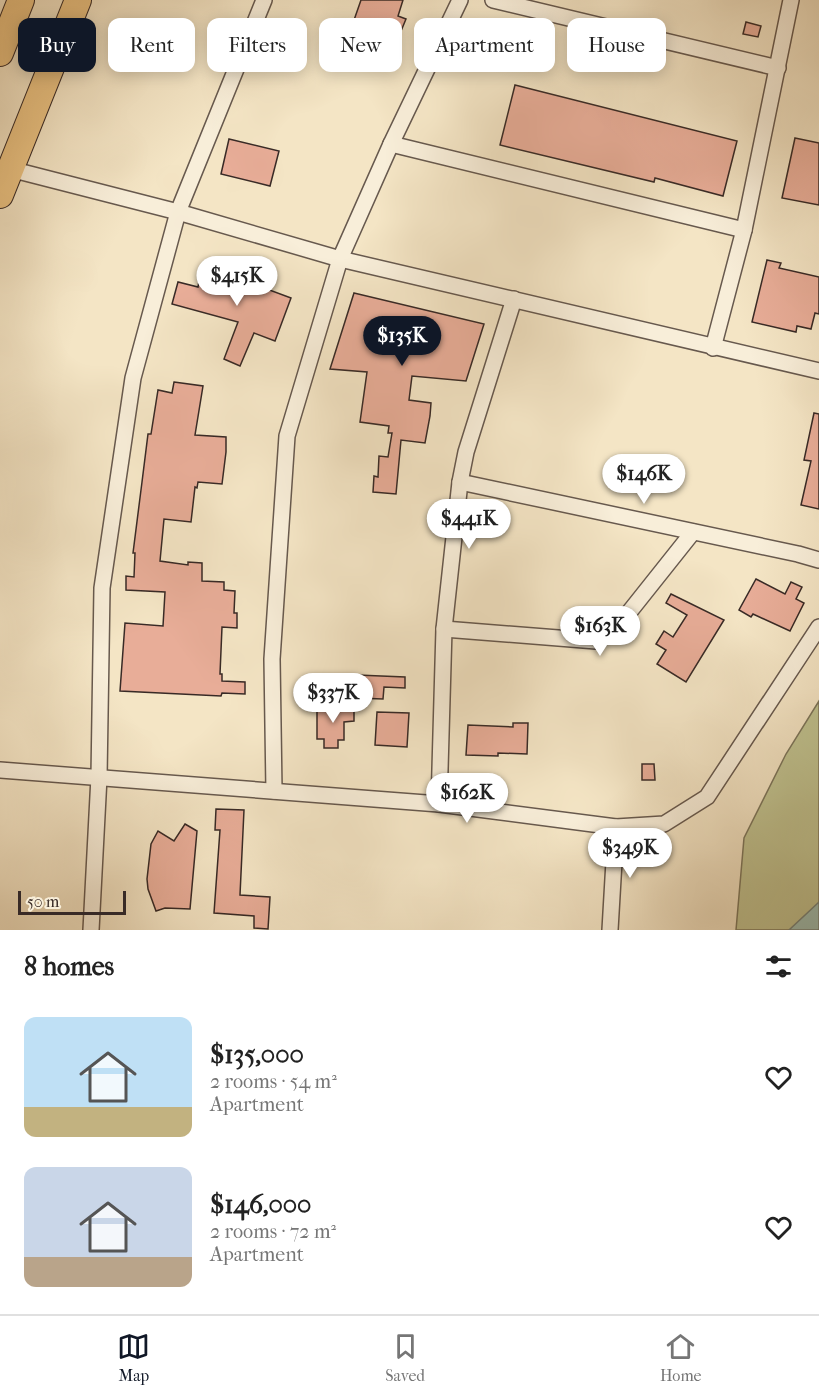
<!DOCTYPE html>
<meta charset="utf-8">
<style>
:root{--surface:#fff;--page:#f2f2f2;--text:#222;--muted:#767676;--line:#e0e0e0;--accent:#111827}
body{margin:0;font-family:"IM FELL French Canon",serif;background:var(--page);color:var(--text);height:100vh;display:flex;flex-direction:column;font-size:22px;white-space:nowrap}
*{box-sizing:border-box;margin:0}
p{font-size:20px;color:var(--muted)}
.icon{flex:none;width:33px;height:33px;fill:none;stroke:currentColor;stroke-width:2;stroke-linecap:round;stroke-linejoin:round}
.map{position:relative;height:930px;overflow:hidden}
.sheet{display:flex;flex-direction:column;background:var(--surface);flex:1}
.sheet>*{flex:none}
.banner{position:absolute;left:18px;top:18px;width:783px;height:54px;display:flex;gap:12px}
.scale{position:absolute;left:18px;bottom:15px;width:108px;box-sizing:border-box;padding-left:6px;border:3px solid #382a26;border-top:0;font-size:16px;line-height:21px;white-space:nowrap;color:#382a26;-webkit-text-stroke:4px #f8eed9;paint-order:stroke}
.price{position:absolute;translate:-50% -51px;padding:0 14px;border-radius:21px;background:#fff;color:#222;font-size:20px;line-height:39px;filter:drop-shadow(0 2px 3px #0008)}
.price::after{content:'';position:absolute;left:50%;top:36px;width:18px;height:14px;margin-left:-9px;background:inherit;clip-path:polygon(0 0,100% 0,50% 100%)}
.price.on{background:var(--accent);color:#fff}
ul{padding:0;list-style:none}
li{display:flex;align-items:center;gap:18px;height:150px;padding:0 24px}
li span{display:grid;place-items:center;flex:none;width:168px;height:120px;border-radius:12px;color:#555}
li>.icon{margin-inline-start:auto}
span .icon{width:72px;height:72px;fill:#fffc;stroke-width:1}
li b{font-size:26px}
h2{display:flex;justify-content:space-between;align-items:center;height:72px;padding:0 24px;font-size:26px}
.pill{padding:0 21px;border-radius:12px;background:var(--surface);box-shadow:0 3px 15px #0003;font-size:21px;line-height:54px}
.pill.on{background:var(--accent);color:#fff}
.menu{display:flex;justify-content:space-around;align-items:center;height:84px;border-top:2px solid var(--line);background:var(--surface);font-size:16px;color:var(--muted)}
.menu a{display:grid;justify-items:center;gap:3px}
.menu .on{color:var(--accent)}
.map>svg:first-child{display:block}
</style>
<div class="map">
<svg width="819" height="930" viewBox="0 0 819 930">
<rect width="100%" height="100%" fill="#f4e5c5"/>
<filter id="stains"><feTurbulence type="fractalNoise" baseFrequency=".00333" numOctaves="4"/><feColorMatrix values="0 0 0 0 .2 0 0 0 0 .09 0 0 0 0 .02 0 0 0 .5 -.17"/></filter>
<radialGradient id="worn" r=".72"><stop offset=".6" stop-color="#630" stop-opacity="0"/><stop offset="1" stop-color="#630" stop-opacity=".3"/></radialGradient>
<!-- green -->
<path fill="#c0c391" stroke="#7c765c" stroke-width="1.5" d="M819,701V930H736L744,838L786,754Z"/>
<!-- water -->
<path fill="#9cbfb5" stroke="#74837c" stroke-width="1.5" d="M819,902V930H789Z"/>
<!-- building -->
<g fill="#e8ad98" stroke="#382a26" stroke-width="1.5">
<path d="M361,0H403L398,16L406,19L401,31L392,27L390,35L353,23Z"/>
<path d="M746,22L761,26L758,37L743,34Z"/>
<path d="M515,85L737,141L723,196L655,178L654,182L500,145Z"/>
<path d="M795,138L819,143V205L782,198Z"/>
<path d="M229,139L279,151L270,186L221,174Z"/>
<path d="M767,260L781,263L779,268L819,277V314L815,313L811,329L797,326L796,332L752,322Z"/>
<path d="M223,261L244,267L240,279L291,298L275,341L254,333L240,366L224,359L238,322L172,304L178,282L198,287L199,281L216,286Z"/>
<path d="M354,293L484,324L466,381L412,376L409,400L431,403L430,416L425,443L401,440L396,494L373,492L374,476L378,477L379,456L388,457L392,433H388L389,426L360,422L367,372L330,369Z"/>
<path d="M174,382L203,386L195,435L226,437V452L222,484L198,482L197,488L195,487L191,522L164,519L160,561L188,565V562L202,563V581L224,582V590L235,591L234,613H237V628L222,627L220,674H222V681L245,682V694L222,693L221,696L120,691L125,623L163,626L165,592L126,590V576L134,577L135,553H133L142,482L148,434H151L158,390L172,393Z"/>
<path d="M814,413L819,414V509L801,505L811,461L804,460Z"/>
<path d="M756,579L785,594L791,582L802,587L796,599L804,603L790,631L753,614L751,617L739,610Z"/>
<path d="M671,594L724,620L686,682L657,664L666,650L656,644L664,631L673,637L687,615L666,603Z"/>
<path d="M357,675L405,677V688L384,687L383,699L356,698Z"/>
<path d="M317,706H354V721L344,722V740H338V748H324V739H317Z"/>
<path d="M377,712L409,713L407,747L375,745Z"/>
<path d="M513,723H528L527,754L498,753V756L466,755L468,725L513,727Z"/>
<path d="M642,764H654L655,780H642Z"/>
<path d="M216,809L244,810L240,895L270,897L268,929L254,928V916L214,913L220,830H215Z"/>
<path d="M185,824L197,831L190,909L165,908L156,911L148,889L147,879L151,844L158,831L174,841Z"/>
</g>
<g fill="none" stroke-linecap="round" stroke-linejoin="round">
<defs>
<g id="street">
<path d="M493,0L778,68"/>
<path d="M391,144L744,230"/>
<path d="M10,169L178,212L340,259L819,371"/>
<path d="M713,348L744,230L791,0"/>
<path d="M460,482L798,554L819,560"/>
<path d="M444,629L596,641L615,630L693,532"/>
<path d="M0,770L439,804L616,827L664,824L707,797L819,627"/>
<path d="M274,791L272,659L287,436L340,259L391,144L460,0"/>
<path d="M439,804L444,629L460,482L466,452L514,299"/>
<path d="M91,930L99,777L102,588L133,378L178,212L264,0"/>
<path d="M610,930L616,827"/>
</g>
<g id="primary">
<path d="M0,53L21,0"/>
<path d="M0,195L78,0"/>
</g>
</defs>
<!-- street casing -->
<use href="#street" stroke="#67594e" stroke-width="18"/>
<!-- primary casing -->
<use href="#primary" stroke="#382a26" stroke-width="28"/>
<!-- street -->
<use href="#street" stroke="#f8eed9" stroke-width="15"/>
<!-- primary -->
<use href="#primary" stroke="#eac282" stroke-width="26"/>
</g>
<rect width="100%" height="100%" filter="url(#stains)"/>
<rect width="100%" height="100%" fill="url(#worn)"/>
</svg>
<div class="scale">50 m</div>
<b class="price" style="left:237px;top:307px">$415K</b>
<b class="price on" style="left:402px;top:367px">$135K</b>
<b class="price" style="left:644px;top:505px">$146K</b>
<b class="price" style="left:469px;top:550px">$441K</b>
<b class="price" style="left:600px;top:657px">$163K</b>
<b class="price" style="left:333px;top:724px">$337K</b>
<b class="price" style="left:467px;top:824px">$162K</b>
<b class="price" style="left:630px;top:879px">$349K</b>
<div class="banner">
<a class="pill on">Buy</a>
<a class="pill">Rent</a>
<a class="pill">Filters</a>
<a class="pill">New</a>
<a class="pill">Apartment</a>
<a class="pill">House</a>
</div>
</div>
<section class="sheet">
<h2>8 homes<svg class="icon" aria-label="filters" viewBox="0 0 24 24"><path d="M4 7h16M4 17h16"/><circle cx="9" cy="7" r="2"/><circle cx="15" cy="17" r="2"/></svg></h2>
<ul>
<li><span style="background:linear-gradient(#bfe0f5 75%,#c2b280 0)"><svg class="icon" aria-label="home" viewBox="0 0 24 24"><path d="M3 11l9-7 9 7M6 9v11h12V9"/></svg></span><div><b>$135,000</b><p>2 rooms · 54 m²</p><p>Apartment</p></div><svg class="icon" aria-label="heart" viewBox="0 0 24 24"><path d="M12 20l-8-8c-3-5 5-10 8-4 3-6 11-1 8 4z"/></svg></li>
<li><span style="background:linear-gradient(#c9d6e8 75%,#b9a48a 0)"><svg class="icon" aria-label="home" viewBox="0 0 24 24"><path d="M3 11l9-7 9 7M6 9v11h12V9"/></svg></span><div><b>$146,000</b><p>2 rooms · 72 m²</p><p>Apartment</p></div><svg class="icon" aria-label="heart" viewBox="0 0 24 24"><path d="M12 20l-8-8c-3-5 5-10 8-4 3-6 11-1 8 4z"/></svg></li>
</ul>
</section>
<nav class="menu">
<a class="on"><svg class="icon" aria-label="map" viewBox="0 0 24 24"><path d="M3 6l6-2 6 2 6-2v14l-6 2-6-2-6 2zM9 4v14M15 6v14"/></svg>Map</a>
<a><svg class="icon" aria-label="saved" viewBox="0 0 24 24"><path d="M7 4h10v16l-5-4-5 4z"/></svg>Saved</a>
<a><svg class="icon" aria-label="home" viewBox="0 0 24 24"><path d="M3 11l9-7 9 7M6 9v11h12V9"/></svg>Home</a>
</nav>
